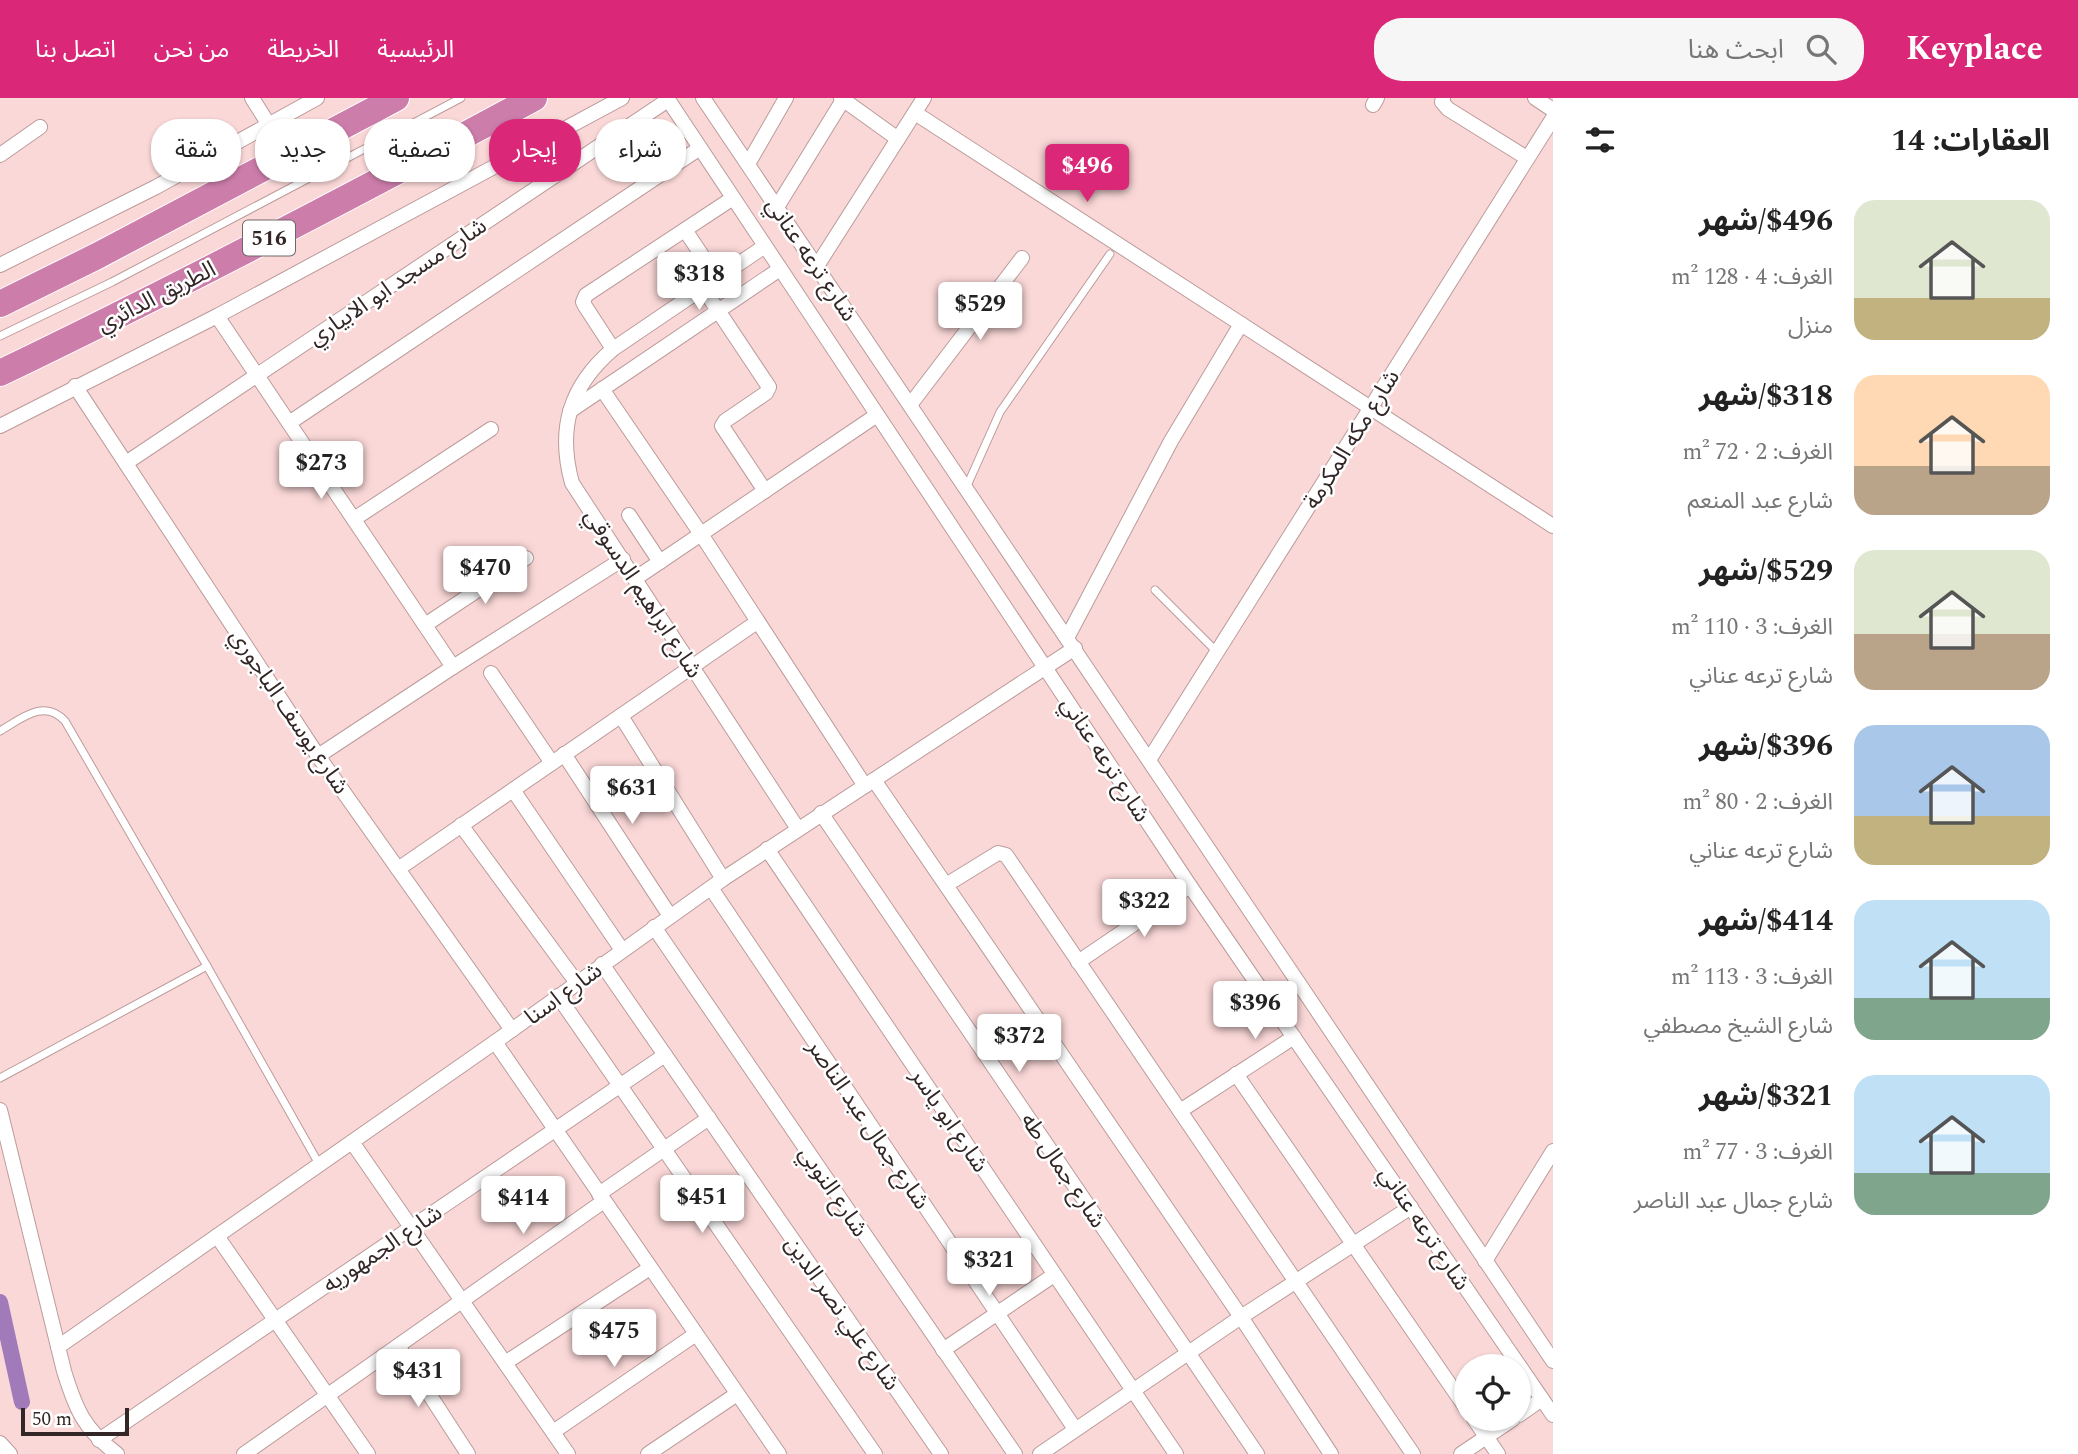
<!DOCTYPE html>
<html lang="ar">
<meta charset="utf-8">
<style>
:root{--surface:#fff;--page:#f6f6f6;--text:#222;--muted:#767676;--accent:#db2777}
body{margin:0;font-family:Spectral,"Noto Sans Arabic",serif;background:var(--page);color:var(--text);direction:rtl;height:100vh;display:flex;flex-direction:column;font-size:26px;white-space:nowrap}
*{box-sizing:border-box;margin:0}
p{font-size:23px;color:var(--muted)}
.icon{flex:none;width:38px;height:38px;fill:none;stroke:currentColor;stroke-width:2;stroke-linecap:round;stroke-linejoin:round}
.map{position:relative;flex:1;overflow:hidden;direction:ltr}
.drawer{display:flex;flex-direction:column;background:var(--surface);width:525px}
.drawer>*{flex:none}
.guide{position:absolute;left:21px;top:21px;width:665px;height:63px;direction:rtl;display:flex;gap:14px}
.controls{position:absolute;left:1454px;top:1256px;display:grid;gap:14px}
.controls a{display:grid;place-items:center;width:77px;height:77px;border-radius:50%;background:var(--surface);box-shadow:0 2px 5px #0004;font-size:35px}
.scale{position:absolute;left:21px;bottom:18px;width:108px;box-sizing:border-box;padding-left:7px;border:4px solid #332626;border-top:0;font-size:19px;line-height:24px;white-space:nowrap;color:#332626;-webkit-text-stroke:5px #fff;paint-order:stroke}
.price{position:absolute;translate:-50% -60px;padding:0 16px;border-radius:7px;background:#fff;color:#222;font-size:23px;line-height:46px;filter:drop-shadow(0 2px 4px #0008)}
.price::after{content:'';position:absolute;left:50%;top:42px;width:21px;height:16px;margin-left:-10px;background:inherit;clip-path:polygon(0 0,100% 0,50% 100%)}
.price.on{background:var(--accent);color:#fff}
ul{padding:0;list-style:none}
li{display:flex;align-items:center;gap:21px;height:175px;padding:0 28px}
li span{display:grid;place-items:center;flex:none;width:196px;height:140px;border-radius:21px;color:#555}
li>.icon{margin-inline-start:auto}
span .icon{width:84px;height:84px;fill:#fffc;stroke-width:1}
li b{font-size:30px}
h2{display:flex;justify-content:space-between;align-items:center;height:84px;padding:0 28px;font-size:30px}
.pill{padding:0 24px;border-radius:28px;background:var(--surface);box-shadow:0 2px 5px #0004;font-size:24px;line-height:63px}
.pill.on{background:var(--accent);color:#fff}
header{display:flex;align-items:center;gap:42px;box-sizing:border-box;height:98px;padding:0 35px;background:var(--accent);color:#fff}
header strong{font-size:33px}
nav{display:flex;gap:38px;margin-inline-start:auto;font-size:24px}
.search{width:490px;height:63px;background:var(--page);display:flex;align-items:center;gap:18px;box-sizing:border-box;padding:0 24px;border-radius:28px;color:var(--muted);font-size:26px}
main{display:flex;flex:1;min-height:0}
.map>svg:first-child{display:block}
</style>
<header>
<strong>Keyplace</strong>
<div class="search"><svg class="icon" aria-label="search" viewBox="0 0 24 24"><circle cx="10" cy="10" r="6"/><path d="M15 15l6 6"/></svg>ابحث هنا</div>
<nav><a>الرئيسية</a><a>الخريطة</a><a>من نحن</a><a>اتصل بنا</a></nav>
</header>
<main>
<section class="drawer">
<h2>العقارات: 14<svg class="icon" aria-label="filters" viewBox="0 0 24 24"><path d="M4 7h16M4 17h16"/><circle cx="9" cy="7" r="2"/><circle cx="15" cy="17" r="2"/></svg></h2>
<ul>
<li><span style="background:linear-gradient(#dfe7d0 70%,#c2b280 0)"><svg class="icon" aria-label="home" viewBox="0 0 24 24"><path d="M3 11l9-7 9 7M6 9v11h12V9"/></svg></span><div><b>$496/شهر</b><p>الغرف: 4 · 128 m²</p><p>منزل</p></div></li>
<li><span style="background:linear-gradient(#ffd9b3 65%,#b9a48a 0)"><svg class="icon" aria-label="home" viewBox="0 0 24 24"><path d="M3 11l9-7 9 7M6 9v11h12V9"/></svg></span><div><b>$318/شهر</b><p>الغرف: 2 · 72 m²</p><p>شارع عبد المنعم</p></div></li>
<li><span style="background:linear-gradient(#dfe7d0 60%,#b9a48a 0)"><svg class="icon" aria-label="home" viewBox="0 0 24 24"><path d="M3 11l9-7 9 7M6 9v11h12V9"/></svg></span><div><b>$529/شهر</b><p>الغرف: 3 · 110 m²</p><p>شارع ترعه عناني</p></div></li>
<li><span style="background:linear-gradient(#a9c7e8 65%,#c2b280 0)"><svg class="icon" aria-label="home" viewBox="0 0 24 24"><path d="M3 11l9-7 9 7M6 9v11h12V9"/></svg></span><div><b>$396/شهر</b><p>الغرف: 2 · 80 m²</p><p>شارع ترعه عناني</p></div></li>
<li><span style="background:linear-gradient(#bfe0f5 70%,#7fa58c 0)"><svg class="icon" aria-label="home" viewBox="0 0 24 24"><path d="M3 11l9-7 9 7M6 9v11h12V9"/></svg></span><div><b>$414/شهر</b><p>الغرف: 3 · 113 m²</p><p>شارع الشيخ مصطفي</p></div></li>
<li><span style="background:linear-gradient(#bfe0f5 70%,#7fa58c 0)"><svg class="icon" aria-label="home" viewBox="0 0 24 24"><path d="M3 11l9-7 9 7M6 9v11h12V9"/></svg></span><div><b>$321/شهر</b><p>الغرف: 3 · 77 m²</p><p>شارع جمال عبد الناصر</p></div></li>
</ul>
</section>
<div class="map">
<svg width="1553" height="1356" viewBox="0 0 1553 1356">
<rect width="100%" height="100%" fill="#fbd8d8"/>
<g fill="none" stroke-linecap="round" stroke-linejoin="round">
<!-- canal -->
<path stroke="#a07ab9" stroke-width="16" d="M0,1204L22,1304"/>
<defs>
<g id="lane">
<path d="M0,238L112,184L461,0"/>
<path d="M966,390L1000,314L1110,156"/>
<path d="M1155,492L1217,554"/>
<path d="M0,633C21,621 44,600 65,623L207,868L319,1066"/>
<path d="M0,980L207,868"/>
</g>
<g id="street">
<path d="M252,0L269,27"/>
<path d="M667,0L1190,788L1553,1317"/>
<path d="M703,0L1553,1263"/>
<path d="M841,0L898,41"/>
<path d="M1443,0L1442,4L1448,11L1527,60"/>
<path d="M1535,0L1553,12"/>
<path d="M1373,7L1377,0"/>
<path d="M915,15L1241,226"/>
<path d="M0,57L40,29"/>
<path d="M748,66L786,0"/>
<path d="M777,109L843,2"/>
<path d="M685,132L717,180"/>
<path d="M765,148L613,251C570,288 557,330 572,385L798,731"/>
<path d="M0,167L156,89L317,0"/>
<path d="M817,168L924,0"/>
<path d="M703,190L769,289L766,295L725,323L722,328L765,393"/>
<path d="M217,218L453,569"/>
<path d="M613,251L585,208L583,204L586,197L733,100"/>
<path d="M75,288L318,658L512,932"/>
<path d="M602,291L701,436L865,688"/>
<path d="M910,307L1022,160"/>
<path d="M570,313L780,171"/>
<path d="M289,325L700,50"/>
<path d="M0,328L217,218L622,0"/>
<path d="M126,365L668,2"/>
<path d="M629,417L660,464"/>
<path d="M354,421L491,331"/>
<path d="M636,480L877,317"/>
<path d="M425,527L526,460"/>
<path d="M1067,540L1171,343L1241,226L1553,428"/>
<path d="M491,575L552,665"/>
<path d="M621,618L723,781"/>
<path d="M564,656L670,818"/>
<path d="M318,658L453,569L623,461"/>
<path d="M1149,662L1553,20"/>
<path d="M874,682L1241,1219L1331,1356"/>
<path d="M513,692L622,852"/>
<path d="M821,715L1257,1356"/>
<path d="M461,727L577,885"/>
<path d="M767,751L1176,1356"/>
<path d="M398,771L757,524"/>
<path d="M946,787L998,755L1006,757L1413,1356"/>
<path d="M711,790L1075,1331"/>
<path d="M654,829L1015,1356"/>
<path d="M1078,864L1190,788"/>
<path d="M602,866L941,1356"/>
<path d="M558,898L875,1356"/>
<path d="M495,944L779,1356"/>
<path d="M1236,976L1466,1310"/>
<path d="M0,1012L64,1273C76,1312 84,1331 117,1356"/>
<path d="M1180,1013L1294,939"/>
<path d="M352,1044L568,1356"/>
<path d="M599,1096L709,1020"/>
<path d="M217,1138L368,1356"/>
<path d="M1485,1163L1553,1053"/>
<path d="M398,1248L468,1356"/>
<path d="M58,1249L495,944L723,781L1075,550"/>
<path d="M943,1252L1054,1177"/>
<path d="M505,1265L650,1170"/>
<path d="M1519,1317L1542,1301"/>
<path d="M1474,1321L1498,1356"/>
<path d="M553,1334L696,1236"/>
<path d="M99,1342L665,957"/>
<path d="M0,1345L10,1356"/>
<path d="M244,1356L604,1103"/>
<path d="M648,1356L737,1296"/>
<path d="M1040,1356L1241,1219L1411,1109"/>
<path d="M1461,1356L1513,1321"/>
</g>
<g id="highway">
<path d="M0,206L97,158L396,0"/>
<path d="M0,275C181,188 358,95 534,0"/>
</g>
</defs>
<!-- lane casing -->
<use href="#lane" stroke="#bc9b9b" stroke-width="9"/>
<!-- street casing -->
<use href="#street" stroke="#bc9b9b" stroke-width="16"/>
<!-- highway casing -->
<use href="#highway" stroke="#fff" stroke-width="28"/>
<!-- lane -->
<use href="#lane" stroke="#fff" stroke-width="7"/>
<!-- street -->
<use href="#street" stroke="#fff" stroke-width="14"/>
<!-- highway -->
<use href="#highway" stroke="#cc7daa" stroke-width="26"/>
</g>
<g text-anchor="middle" stroke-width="5" stroke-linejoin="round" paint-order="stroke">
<!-- shield labels -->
<rect fill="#fff" stroke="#706767" stroke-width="2" x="243" y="122.5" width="52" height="35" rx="5"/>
<g font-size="21" font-weight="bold" fill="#332626">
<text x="269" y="147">516</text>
</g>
<!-- street labels -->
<g font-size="23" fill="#332626" stroke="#fff">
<text transform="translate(812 161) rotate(56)" y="8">شارع ترعه عناني</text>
<text transform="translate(397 183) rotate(-34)" y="8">شارع مسجد ابو الابياري</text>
<text transform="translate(156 198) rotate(-27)" y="8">الطريق الدائري</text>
<text transform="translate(1351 341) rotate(-58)" y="8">شارع مكه المكرمة</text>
<text transform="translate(644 495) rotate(57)" y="8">شارع ابراهيم الدسوقي</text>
<text transform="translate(290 613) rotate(56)" y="8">شارع يوسف الباجوري</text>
<text transform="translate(1106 661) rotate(57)" y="8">شارع ترعه عناني</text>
<text transform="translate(563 895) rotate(-36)" y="8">شارع اسنا</text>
<text transform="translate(950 1022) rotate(56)" y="8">شارع ابو ياسر</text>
<text transform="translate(869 1026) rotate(56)" y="8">شارع جمال عبد الناصر</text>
<text transform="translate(1064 1072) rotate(56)" y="8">شارع جمال طه</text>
<text transform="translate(834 1093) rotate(56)" y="8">شارع النوبي</text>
<text transform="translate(1425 1130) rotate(56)" y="8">شارع ترعه عناني</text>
<text transform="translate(382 1150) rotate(-34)" y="8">شارع الجمهوريه</text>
<text transform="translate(843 1215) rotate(55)" y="8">شارع علي نصر الدين</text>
</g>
</g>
</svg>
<div class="controls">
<a><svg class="icon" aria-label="locate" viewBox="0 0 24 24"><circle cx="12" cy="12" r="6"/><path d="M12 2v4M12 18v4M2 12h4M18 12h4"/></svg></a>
</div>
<div class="scale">50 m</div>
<b class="price on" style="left:1087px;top:106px">$496</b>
<b class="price" style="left:699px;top:214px">$318</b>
<b class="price" style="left:980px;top:244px">$529</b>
<b class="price" style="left:321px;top:403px">$273</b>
<b class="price" style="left:485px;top:508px">$470</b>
<b class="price" style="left:632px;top:728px">$631</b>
<b class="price" style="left:1144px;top:841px">$322</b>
<b class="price" style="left:1255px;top:943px">$396</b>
<b class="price" style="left:1019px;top:976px">$372</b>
<b class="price" style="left:702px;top:1137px">$451</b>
<b class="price" style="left:523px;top:1138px">$414</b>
<b class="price" style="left:989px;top:1200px">$321</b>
<b class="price" style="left:614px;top:1271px">$475</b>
<b class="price" style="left:418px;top:1311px">$431</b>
<div class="guide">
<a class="pill">شراء</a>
<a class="pill on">إيجار</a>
<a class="pill">تصفية</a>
<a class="pill">جديد</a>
<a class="pill">شقة</a>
</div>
</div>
</main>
